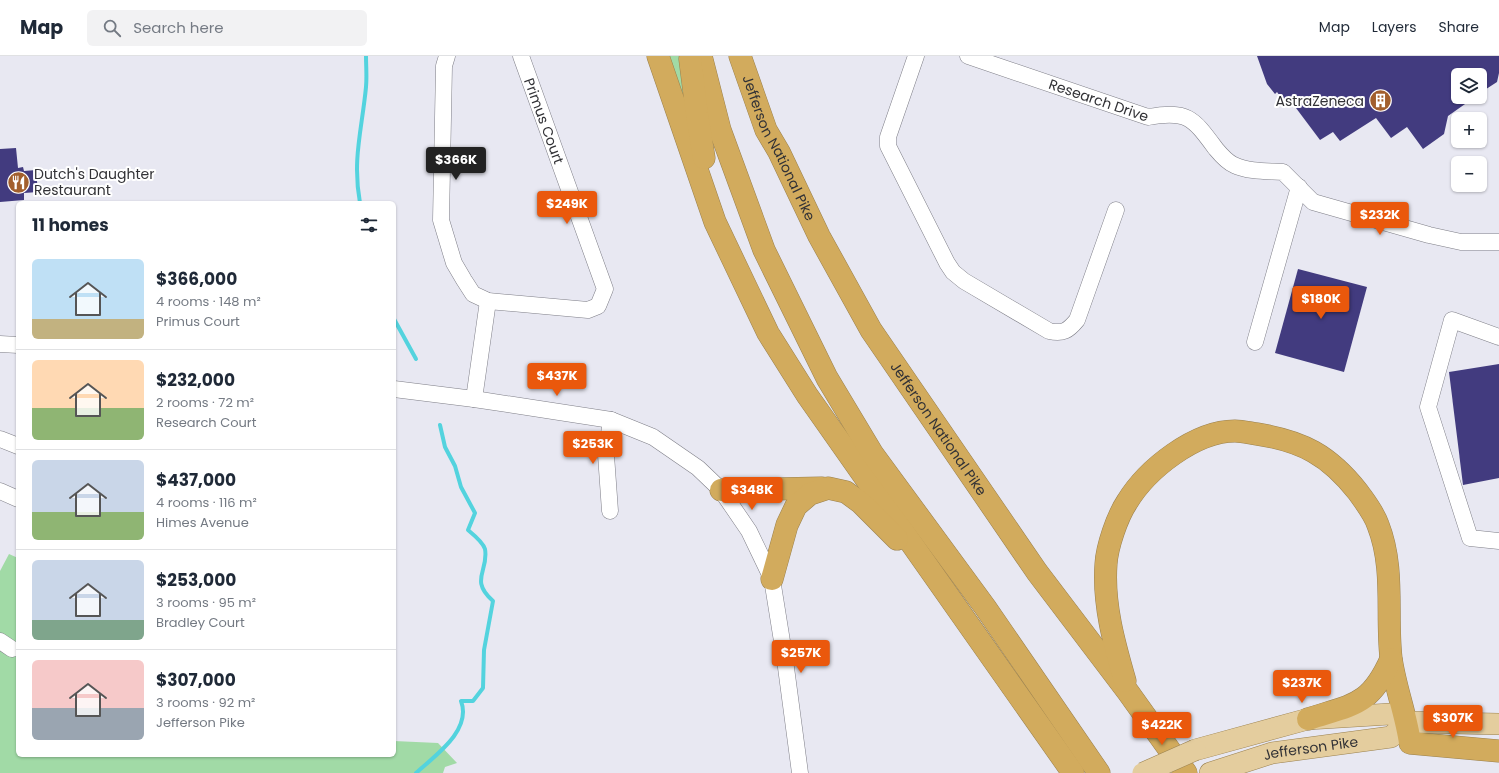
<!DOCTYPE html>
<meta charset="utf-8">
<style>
:root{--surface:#fff;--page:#f2f2f3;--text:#1f2937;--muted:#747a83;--line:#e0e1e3;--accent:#ea580c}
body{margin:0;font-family:Poppins,sans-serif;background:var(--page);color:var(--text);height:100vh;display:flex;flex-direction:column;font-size:15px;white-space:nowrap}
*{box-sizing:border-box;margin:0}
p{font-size:13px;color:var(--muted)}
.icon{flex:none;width:22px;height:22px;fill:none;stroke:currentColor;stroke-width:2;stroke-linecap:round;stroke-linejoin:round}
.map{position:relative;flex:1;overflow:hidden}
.details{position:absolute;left:16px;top:145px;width:380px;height:556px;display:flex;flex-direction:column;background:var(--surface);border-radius:6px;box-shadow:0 1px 3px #0004}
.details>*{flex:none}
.buttons{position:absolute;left:1451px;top:12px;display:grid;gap:8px}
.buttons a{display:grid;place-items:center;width:36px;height:36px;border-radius:6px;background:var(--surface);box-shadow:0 1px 3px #0004;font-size:20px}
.price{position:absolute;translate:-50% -34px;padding:0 9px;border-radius:4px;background:var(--accent);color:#fff;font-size:13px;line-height:26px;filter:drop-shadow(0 1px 2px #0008)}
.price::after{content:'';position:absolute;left:50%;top:24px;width:12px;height:9px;margin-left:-6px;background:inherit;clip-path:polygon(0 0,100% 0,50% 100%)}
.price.selected{background:#222;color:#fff}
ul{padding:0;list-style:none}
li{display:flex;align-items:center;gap:12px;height:100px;padding:0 16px}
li+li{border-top:1px solid var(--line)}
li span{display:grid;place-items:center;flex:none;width:112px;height:80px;border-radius:6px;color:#555}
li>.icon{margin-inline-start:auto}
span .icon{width:48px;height:48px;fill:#fffc;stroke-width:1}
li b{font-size:17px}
h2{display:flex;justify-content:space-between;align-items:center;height:48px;padding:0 16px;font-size:17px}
header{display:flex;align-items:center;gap:24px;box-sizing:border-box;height:56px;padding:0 20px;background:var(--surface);border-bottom:1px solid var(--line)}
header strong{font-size:19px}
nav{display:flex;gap:22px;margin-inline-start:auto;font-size:14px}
.search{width:280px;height:36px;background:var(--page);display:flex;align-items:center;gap:10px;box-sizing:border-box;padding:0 14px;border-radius:6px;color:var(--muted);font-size:15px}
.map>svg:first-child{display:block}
</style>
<header>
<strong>Map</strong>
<div class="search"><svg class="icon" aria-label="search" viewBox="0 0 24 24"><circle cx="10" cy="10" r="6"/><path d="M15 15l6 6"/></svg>Search here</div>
<nav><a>Map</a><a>Layers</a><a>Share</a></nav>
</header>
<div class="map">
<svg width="1499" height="717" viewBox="0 0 1499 717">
<rect width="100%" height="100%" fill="#e8e8f2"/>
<!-- green -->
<g fill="#a1daa6">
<path d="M664,0H683L694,85Z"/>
<path d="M9,498L18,502V699H394V685L438,687L457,707L445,711L443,717H0V515Z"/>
</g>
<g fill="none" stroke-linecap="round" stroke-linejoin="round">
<!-- stream -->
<g stroke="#53d3de" stroke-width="4">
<path d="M360,147C352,104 362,73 366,31C367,21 366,10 366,0"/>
<path d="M394,263L416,303"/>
<path d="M416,717C436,699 472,674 461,645H473L483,632L484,594L493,545C469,524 489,515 485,493C483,486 474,479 468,474L475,457L461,431L455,410L445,391L440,369"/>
</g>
</g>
<!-- building -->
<g fill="#423b7f">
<path d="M1257,0H1499V17L1497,26L1480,37V19H1458V41H1475L1448,60L1444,78L1423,93L1407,71L1391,82L1376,62L1340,85L1333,76L1320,84L1290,44L1285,47L1277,36L1275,38L1267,28Z"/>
<path d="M16,92L18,112L23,111L24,115L36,114L38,136L24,137V144L0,146V93Z"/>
<path d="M1298,213L1367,231L1344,316L1275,297Z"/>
<path d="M1499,308V422L1463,429L1449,316Z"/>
</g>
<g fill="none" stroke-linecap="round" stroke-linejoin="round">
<defs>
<g id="minor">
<path d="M447,0L444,10L441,164L454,207L464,224L473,238L488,245L588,254L598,250L605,233L521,0"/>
<path d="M916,0L888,81V90L947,207L953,216L964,225L1049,275C1063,278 1068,275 1077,264L1116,154"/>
<path id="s1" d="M968,0L1148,61C1188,54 1193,62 1216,93C1221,99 1227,106 1234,109C1249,116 1267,115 1283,116L1313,146L1429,179L1461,186H1499"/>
<path d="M1499,281L1452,264L1428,351L1470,482L1499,485"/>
<path d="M1255,286L1299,131"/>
<path d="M0,288L18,289"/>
<path d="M394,333L474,343L611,364L653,381L698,412L721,434L749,475L772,523L785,604L800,717"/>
<path d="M474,343L488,245"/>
<path d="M0,383L18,390"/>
<path d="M0,435L18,443"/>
<path d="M610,455L606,399L611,364"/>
<path d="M0,585L12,593"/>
</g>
<g id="major">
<path d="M1195,694L1308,663L1390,658L1407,666L1499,668"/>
<path id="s2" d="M1210,717L1272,697L1391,681L1407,666"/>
</g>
<g id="highway">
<path d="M658,0L715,166L768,277L807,339L1073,717"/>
<path d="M701,0L720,74L764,194L827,322L872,397L985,551L1099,717"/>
<path id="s3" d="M740,0L766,74L779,96L819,180L871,274L1037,516L1128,636L1186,717"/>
<path d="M690,3L697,58L704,102"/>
<path d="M721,434L822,432"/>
<path d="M772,523L787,469L796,450L810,438L828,432L846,436L861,447L897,483"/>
<path d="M1125,625C1114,587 1103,548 1106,508C1107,491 1117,461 1127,446C1147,413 1195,375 1235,375C1242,375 1250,377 1257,378C1302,385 1329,399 1358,436C1365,446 1374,457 1378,469C1395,512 1386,558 1391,602C1395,631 1406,658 1410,687L1499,695"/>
<path d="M1308,663C1354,648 1370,650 1391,603"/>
</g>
</defs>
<!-- minor casing -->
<use href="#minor" stroke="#7e7e87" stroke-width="17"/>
<!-- major casing -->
<use href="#major" stroke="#9a814f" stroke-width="22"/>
<!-- highway casing -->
<use href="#highway" stroke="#9a814f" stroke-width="23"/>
<!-- minor -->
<use href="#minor" stroke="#fff" stroke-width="16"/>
<!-- major -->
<use href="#major" stroke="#e4cd9e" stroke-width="21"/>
<!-- highway -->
<use href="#highway" stroke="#d2ab5d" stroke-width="22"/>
<defs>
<path id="major-bridge" d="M1143,717L1195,694"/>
</defs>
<!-- major-bridge casing -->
<use href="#major-bridge" stroke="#9a814f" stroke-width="22" stroke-linecap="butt"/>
<!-- major-bridge -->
<use href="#major-bridge" stroke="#e4cd9e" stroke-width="21"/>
</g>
<!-- icons -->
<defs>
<symbol id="building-disc" viewBox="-11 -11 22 22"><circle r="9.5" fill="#a25f2d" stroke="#fff"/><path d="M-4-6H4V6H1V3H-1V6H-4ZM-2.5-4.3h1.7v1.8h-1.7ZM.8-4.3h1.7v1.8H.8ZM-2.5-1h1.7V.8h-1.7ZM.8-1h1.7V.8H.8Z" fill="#fff"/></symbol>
<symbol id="restaurant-disc" viewBox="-11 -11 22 22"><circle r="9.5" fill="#a25f2d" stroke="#fff"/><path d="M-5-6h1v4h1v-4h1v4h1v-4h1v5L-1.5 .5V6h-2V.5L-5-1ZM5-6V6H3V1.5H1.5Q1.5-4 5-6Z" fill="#fff"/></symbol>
</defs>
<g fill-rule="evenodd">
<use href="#building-disc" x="1368" y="32" width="25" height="25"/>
<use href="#restaurant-disc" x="6" y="114" width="25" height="25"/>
</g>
<g text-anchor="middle" stroke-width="4" stroke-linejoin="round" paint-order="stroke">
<!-- street labels -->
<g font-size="14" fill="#323236" stroke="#fff">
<text dy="5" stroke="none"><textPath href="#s1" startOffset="138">Research Drive</textPath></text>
<text transform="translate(544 65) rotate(70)" y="5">Primus Court</text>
<text dy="5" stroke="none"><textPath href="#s3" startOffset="100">Jefferson National Pike</textPath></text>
<text dy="5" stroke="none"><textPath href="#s3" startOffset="424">Jefferson National Pike</textPath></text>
<text dy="5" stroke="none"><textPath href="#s2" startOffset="104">Jefferson Pike</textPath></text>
</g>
<!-- poi labels -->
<g font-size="14" fill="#323236" stroke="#fff" text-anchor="end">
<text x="1364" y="50">AstraZeneca</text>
<text x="34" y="123" text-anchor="start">Dutch's Daughter<tspan x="34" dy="16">Restaurant</tspan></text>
</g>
</g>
</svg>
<div class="buttons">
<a><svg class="icon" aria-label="layers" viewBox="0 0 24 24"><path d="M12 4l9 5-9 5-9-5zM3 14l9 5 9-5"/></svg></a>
<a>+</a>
<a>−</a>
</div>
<b class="price selected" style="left:456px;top:125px">$366K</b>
<b class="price" style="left:567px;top:169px">$249K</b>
<b class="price" style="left:1380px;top:180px">$232K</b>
<b class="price" style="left:1321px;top:264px">$180K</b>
<b class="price" style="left:557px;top:341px">$437K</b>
<b class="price" style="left:593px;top:409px">$253K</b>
<b class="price" style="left:752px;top:455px">$348K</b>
<b class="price" style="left:801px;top:618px">$257K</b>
<b class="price" style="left:1302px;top:648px">$237K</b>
<b class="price" style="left:1453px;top:683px">$307K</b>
<b class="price" style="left:1162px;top:690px">$422K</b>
<section class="details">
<h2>11 homes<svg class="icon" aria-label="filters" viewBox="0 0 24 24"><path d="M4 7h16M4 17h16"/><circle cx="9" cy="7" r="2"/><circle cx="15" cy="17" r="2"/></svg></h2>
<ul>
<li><span style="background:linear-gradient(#bfe0f5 75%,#c2b280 0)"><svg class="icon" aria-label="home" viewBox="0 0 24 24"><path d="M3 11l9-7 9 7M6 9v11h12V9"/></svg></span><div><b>$366,000</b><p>4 rooms · 148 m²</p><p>Primus Court</p></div></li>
<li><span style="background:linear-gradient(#ffd9b3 60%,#8fb573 0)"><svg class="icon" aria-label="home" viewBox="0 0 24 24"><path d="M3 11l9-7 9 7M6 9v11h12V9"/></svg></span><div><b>$232,000</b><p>2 rooms · 72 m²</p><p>Research Court</p></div></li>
<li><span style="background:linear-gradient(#c9d6e8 65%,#8fb573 0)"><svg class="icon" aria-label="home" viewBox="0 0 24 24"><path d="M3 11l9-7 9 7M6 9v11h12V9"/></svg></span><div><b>$437,000</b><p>4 rooms · 116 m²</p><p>Himes Avenue</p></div></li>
<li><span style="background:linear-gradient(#c9d6e8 75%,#7fa58c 0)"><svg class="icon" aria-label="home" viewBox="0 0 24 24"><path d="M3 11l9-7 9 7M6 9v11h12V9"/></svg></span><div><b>$253,000</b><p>3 rooms · 95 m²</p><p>Bradley Court</p></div></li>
<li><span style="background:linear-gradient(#f6c9c9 60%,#9aa5b1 0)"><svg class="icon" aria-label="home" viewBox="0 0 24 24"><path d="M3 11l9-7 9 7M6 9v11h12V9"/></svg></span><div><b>$307,000</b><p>3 rooms · 92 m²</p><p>Jefferson Pike</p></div></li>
</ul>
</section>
</div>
